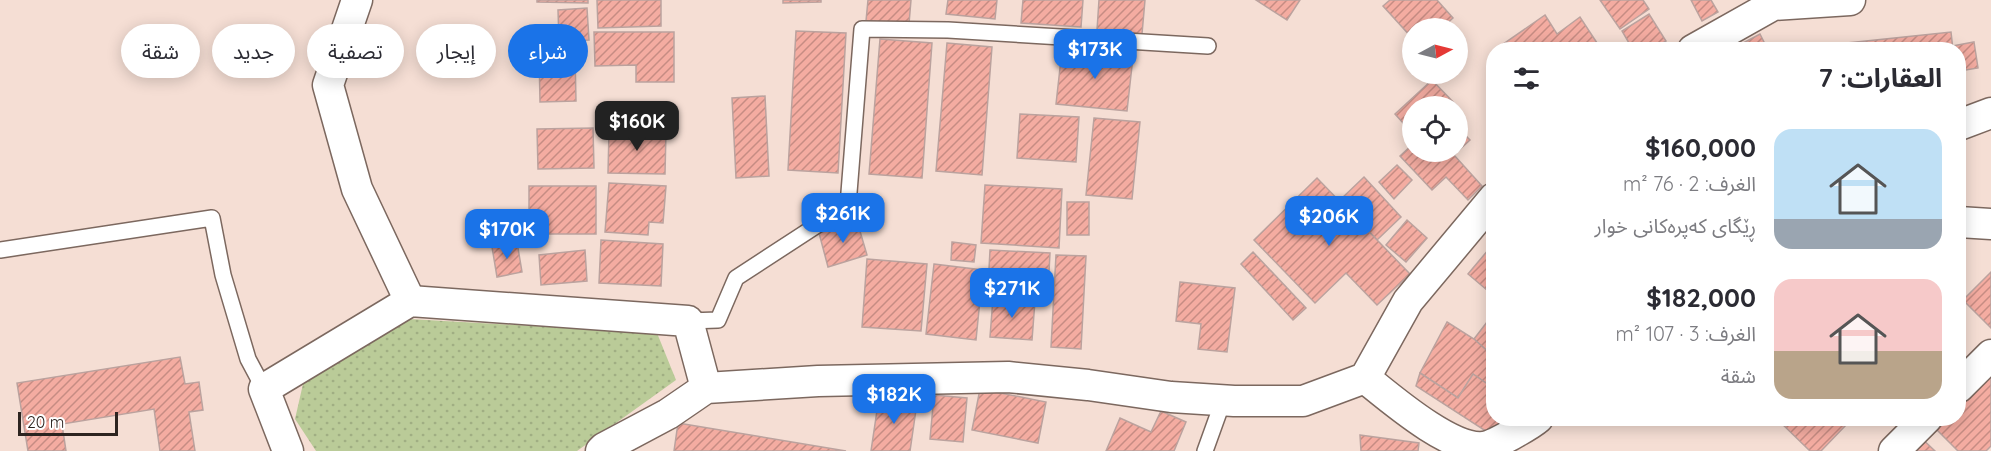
<!DOCTYPE html>
<html lang="ar">
<meta charset="utf-8">
<style>
:root{--surface:#fff;--page:#f7f7f7;--text:#2b2b33;--muted:#7c7c81;--accent:#1a73e8}
body{margin:0;font-family:Quicksand,"Noto Sans Arabic",sans-serif;background:var(--page);color:var(--text);direction:rtl;height:100vh;display:flex;flex-direction:column;font-size:22px;white-space:nowrap}
*{box-sizing:border-box;margin:0}
p{font-size:20px;color:var(--muted)}
.icon{flex:none;width:33px;height:33px;fill:none;stroke:currentColor;stroke-width:2;stroke-linecap:round;stroke-linejoin:round}
.map{position:relative;flex:1;overflow:hidden;direction:ltr}
.details{position:absolute;left:1486px;top:42px;width:480px;height:384px;display:flex;flex-direction:column;background:var(--surface);border-radius:24px;box-shadow:0 3px 15px #0003;direction:rtl}
.details>*{flex:none}
.banner{position:absolute;left:18px;top:24px;width:570px;height:54px;direction:rtl;display:flex;gap:12px}
.needle{width:39px;rotate:83deg}
.buttons{position:absolute;left:1402px;top:18px;display:grid;gap:12px}
.buttons a{display:grid;place-items:center;width:66px;height:66px;border-radius:50%;background:var(--surface);box-shadow:0 3px 15px #0003;font-size:30px}
.scale{position:absolute;left:18px;bottom:15px;width:100px;box-sizing:border-box;padding-left:6px;border:3px solid #2d2420;border-top:0;font-size:16px;line-height:21px;white-space:nowrap;color:#2d2420;-webkit-text-stroke:4px #fff;paint-order:stroke}
.price{position:absolute;translate:-50% -51px;padding:0 14px;border-radius:12px;background:var(--accent);color:#fff;font-size:20px;line-height:39px;filter:drop-shadow(0 2px 3px #0008)}
.price::after{content:'';position:absolute;left:50%;top:36px;width:18px;height:14px;margin-left:-9px;background:inherit;clip-path:polygon(0 0,100% 0,50% 100%)}
.price.current{background:#222;color:#fff}
ul{padding:0;list-style:none}
li{display:flex;align-items:center;gap:18px;height:150px;padding:0 24px}
li span{display:grid;place-items:center;flex:none;width:168px;height:120px;border-radius:18px;color:#555}
li>.icon{margin-inline-start:auto}
span .icon{width:72px;height:72px;fill:#fffc;stroke-width:1}
li b{font-size:26px}
h2{display:flex;justify-content:space-between;align-items:center;height:72px;padding:0 24px;font-size:26px}
.tag{padding:0 21px;border-radius:27px;background:var(--surface);box-shadow:0 3px 15px #0003;font-size:21px;line-height:54px}
.tag.current{background:var(--accent);color:#fff}
.map>svg:first-child{display:block}
</style>
<div class="map">
<svg width="1991" height="451" viewBox="0 0 1991 451">
<defs>
<pattern id="park-dots" width="8" height="8" patternUnits="userSpaceOnUse" patternTransform="scale(1.5)"><rect width="8" height="8" fill="#bacb98"/><path d="M2 2h.1M6 6h.1" fill="none" stroke="#a0ae83" stroke-width="1.8" stroke-linecap="round"/></pattern>
<pattern id="building-hatch" width="6" height="6" patternUnits="userSpaceOnUse" patternTransform="scale(1.5)"><rect width="6" height="6" fill="#f4aca1"/><path d="M-1 1l2-2M0 6l6-6M5 7l2-2" fill="none" stroke="#c68c83"/></pattern>
</defs>
<rect width="100%" height="100%" fill="#f5ded4"/>
<!-- park -->
<path fill="url(#park-dots)" d="M409,319L657,333L676,380L577,451H316L295,419L303,384Z"/>
<!-- building -->
<g fill="url(#building-hatch)" stroke="#bba29e" stroke-width="1.5">
<path d="M537,0H588V3L537,2Z"/>
<path d="M597,0H661V26L598,28Z"/>
<path d="M783,0H821V2L783,3Z"/>
<path d="M868,0H911L909,24L866,21Z"/>
<path d="M948,0H997L995,19L946,14Z"/>
<path d="M1023,0H1083L1081,27L1021,23Z"/>
<path d="M1099,0H1145L1142,34L1097,30Z"/>
<path d="M1256,0H1300L1287,20Z"/>
<path d="M1390,0H1437L1453,18L1442,28H1413V39L1383,6Z"/>
<path d="M1600,0H1643L1649,9L1620,29Z"/>
<path d="M1691,0H1711L1718,12L1702,21Z"/>
<path d="M587,8L589,40L559,41L558,10Z"/>
<path d="M1649,14L1666,41L1652,50H1633L1622,31Z"/>
<path d="M1545,15L1557,34L1580,17L1599,46L1595,50H1501L1499,47Z"/>
<path d="M796,31L846,33L838,173L788,170Z"/>
<path d="M594,32H674V82H636V65L595,66Z"/>
<path d="M1951,32L1953,50H1801L1800,48Z"/>
<path d="M1760,34L1768,50H1730Z"/>
<path d="M880,39L932,43L922,178L869,174Z"/>
<path d="M1974,42L1978,68L1959,71V50H1953L1952,46Z"/>
<path d="M947,43L992,47L982,175L936,171Z"/>
<path d="M1062,50L1133,57L1127,111L1056,104Z"/>
<path d="M539,54H575L576,101L540,102Z"/>
<path d="M1432,80L1457,106H1413V134L1395,114Z"/>
<path d="M765,96L769,176L736,178L732,98Z"/>
<path d="M1020,114L1079,117L1076,162L1017,158Z"/>
<path d="M1094,118L1140,122L1132,199L1086,195Z"/>
<path d="M593,128L594,168L538,169L537,129Z"/>
<path d="M1458,128L1470,140L1458,151Z"/>
<path d="M609,131L666,132L665,174L608,173Z"/>
<path d="M1413,144V152H1457L1454,155L1482,186L1468,200L1446,177L1432,190L1400,156Z"/>
<path d="M1397,165L1412,180L1394,199L1379,182Z"/>
<path d="M1364,177L1401,217L1377,240L1340,200Z"/>
<path d="M1317,178L1410,274L1377,305L1346,273L1315,303L1254,240Z"/>
<path d="M609,183L666,186L663,223L649,222L648,235L605,232Z"/>
<path d="M985,185L1062,189L1059,248L981,243Z"/>
<rect x="529" y="186" width="67" height="48"/>
<rect x="1067" y="202" width="22" height="33"/>
<path d="M1407,220L1427,238L1406,262L1386,245Z"/>
<path d="M857,221L867,255L828,267L819,233Z"/>
<path d="M601,240L663,244L661,286L599,283Z"/>
<path d="M517,242L522,272L497,277L492,247Z"/>
<path d="M952,242L976,245L974,262L951,260Z"/>
<path d="M1494,243V296L1468,274Z"/>
<path d="M585,250L587,281L541,285L539,255Z"/>
<path d="M990,250L1050,253L1048,291L988,288Z"/>
<path d="M1253,252L1306,308L1293,320L1241,264Z"/>
<path d="M1056,255L1086,256L1081,349L1051,347Z"/>
<path d="M867,259L927,264L921,331L862,327Z"/>
<path d="M934,264L983,270L976,340L926,334Z"/>
<path d="M1991,272V328L1963,300Z"/>
<path d="M1180,282L1235,288L1227,352L1198,349L1201,324L1176,321Z"/>
<path d="M993,298L1035,301L1032,340L990,337Z"/>
<path d="M1494,313V357L1474,339Z"/>
<path d="M1447,322L1474,339L1494,357V377L1489,385L1473,374L1458,398L1420,373Z"/>
<path d="M180,357L185,384L199,382L203,410L189,412L195,451H160L154,409L62,424L66,451H28L17,383Z"/>
<path d="M1987,371L1991,376V446L1986,451H1958L1932,425L1938,418H1959V398Z"/>
<path d="M1420,373L1458,398L1473,374L1489,385L1494,377V418H1511L1498,439L1416,386Z"/>
<path d="M980,389L1046,402L1038,443L972,430Z"/>
<path d="M934,395L967,398L963,442L930,439Z"/>
<path d="M879,397L917,403L910,451H871Z"/>
<path d="M1161,411L1186,422L1174,451H1106L1120,418L1151,432Z"/>
<path d="M1776,418H1838L1846,425L1821,451H1810Z"/>
<path d="M678,423L846,451H674Z"/>
<path d="M1917,434L1935,451H1901Z"/>
<path d="M1360,435L1419,443L1418,451H1361Z"/>
</g>
<g fill="none" stroke-linecap="round" stroke-linejoin="round">
<defs>
<g id="service">
<path d="M0,250L212,218L223,275L248,359L264,389"/>
<path d="M688,321L718,320L736,278L848,205L862,29L948,30L1208,46"/>
<path d="M1205,451L1223,401"/>
</g>
<g id="minor">
<path d="M357,0L328,85L357,189L410,301"/>
<path d="M1693,50L1773,5L1850,0"/>
<path d="M1959,125L1991,113"/>
<path d="M1959,222L1991,224"/>
<path d="M1365,378C1390,398 1451,451 1484,447C1493,446 1530,425 1538,418"/>
<path d="M1959,387L1991,355"/>
<path d="M288,451L264,389L410,301L688,321L706,388"/>
<path d="M601,451L604,448L668,414L706,388L818,381L1008,377L1088,385L1171,397L1234,401H1303L1365,378L1408,301L1494,198"/>
<path d="M1894,451L1927,418"/>
</g>
</defs>
<!-- service casing -->
<use href="#service" stroke="#7c685f" stroke-width="18"/>
<!-- minor casing -->
<use href="#minor" stroke="#7c685f" stroke-width="33"/>
<!-- service -->
<use href="#service" stroke="#fff" stroke-width="15"/>
<!-- minor -->
<use href="#minor" stroke="#fff" stroke-width="30"/>
</g>
</svg>
<div class="buttons">
<a><svg class="needle" viewBox="-14 -14 28 28"><path d="M0-13l5 13h-10z" fill="#e53935"/><path d="M0 13l5-13h-10z" fill="#7c7c81"/></svg></a>
<a><svg class="icon" aria-label="locate" viewBox="0 0 24 24"><circle cx="12" cy="12" r="6"/><path d="M12 2v4M12 18v4M2 12h4M18 12h4"/></svg></a>
</div>
<div class="scale">20 m</div>
<b class="price" style="left:1095px;top:80px">$173K</b>
<b class="price current" style="left:637px;top:152px">$160K</b>
<b class="price" style="left:843px;top:244px">$261K</b>
<b class="price" style="left:1329px;top:247px">$206K</b>
<b class="price" style="left:507px;top:260px">$170K</b>
<b class="price" style="left:1012px;top:319px">$271K</b>
<b class="price" style="left:894px;top:425px">$182K</b>
<div class="banner">
<a class="tag current">شراء</a>
<a class="tag">إيجار</a>
<a class="tag">تصفية</a>
<a class="tag">جديد</a>
<a class="tag">شقة</a>
</div>
<section class="details">
<h2>العقارات: 7<svg class="icon" aria-label="filters" viewBox="0 0 24 24"><path d="M4 7h16M4 17h16"/><circle cx="9" cy="7" r="2"/><circle cx="15" cy="17" r="2"/></svg></h2>
<ul>
<li><span style="background:linear-gradient(#bfe0f5 75%,#9aa5b1 0)"><svg class="icon" aria-label="home" viewBox="0 0 24 24"><path d="M3 11l9-7 9 7M6 9v11h12V9"/></svg></span><div><b>$160,000</b><p>الغرف: 2 · 76 m²</p><p>ڕێگای کەپرەکانی خوار</p></div></li>
<li><span style="background:linear-gradient(#f6c9c9 60%,#b9a48a 0)"><svg class="icon" aria-label="home" viewBox="0 0 24 24"><path d="M3 11l9-7 9 7M6 9v11h12V9"/></svg></span><div><b>$182,000</b><p>الغرف: 3 · 107 m²</p><p>شقة</p></div></li>
</ul>
</section>
</div>
